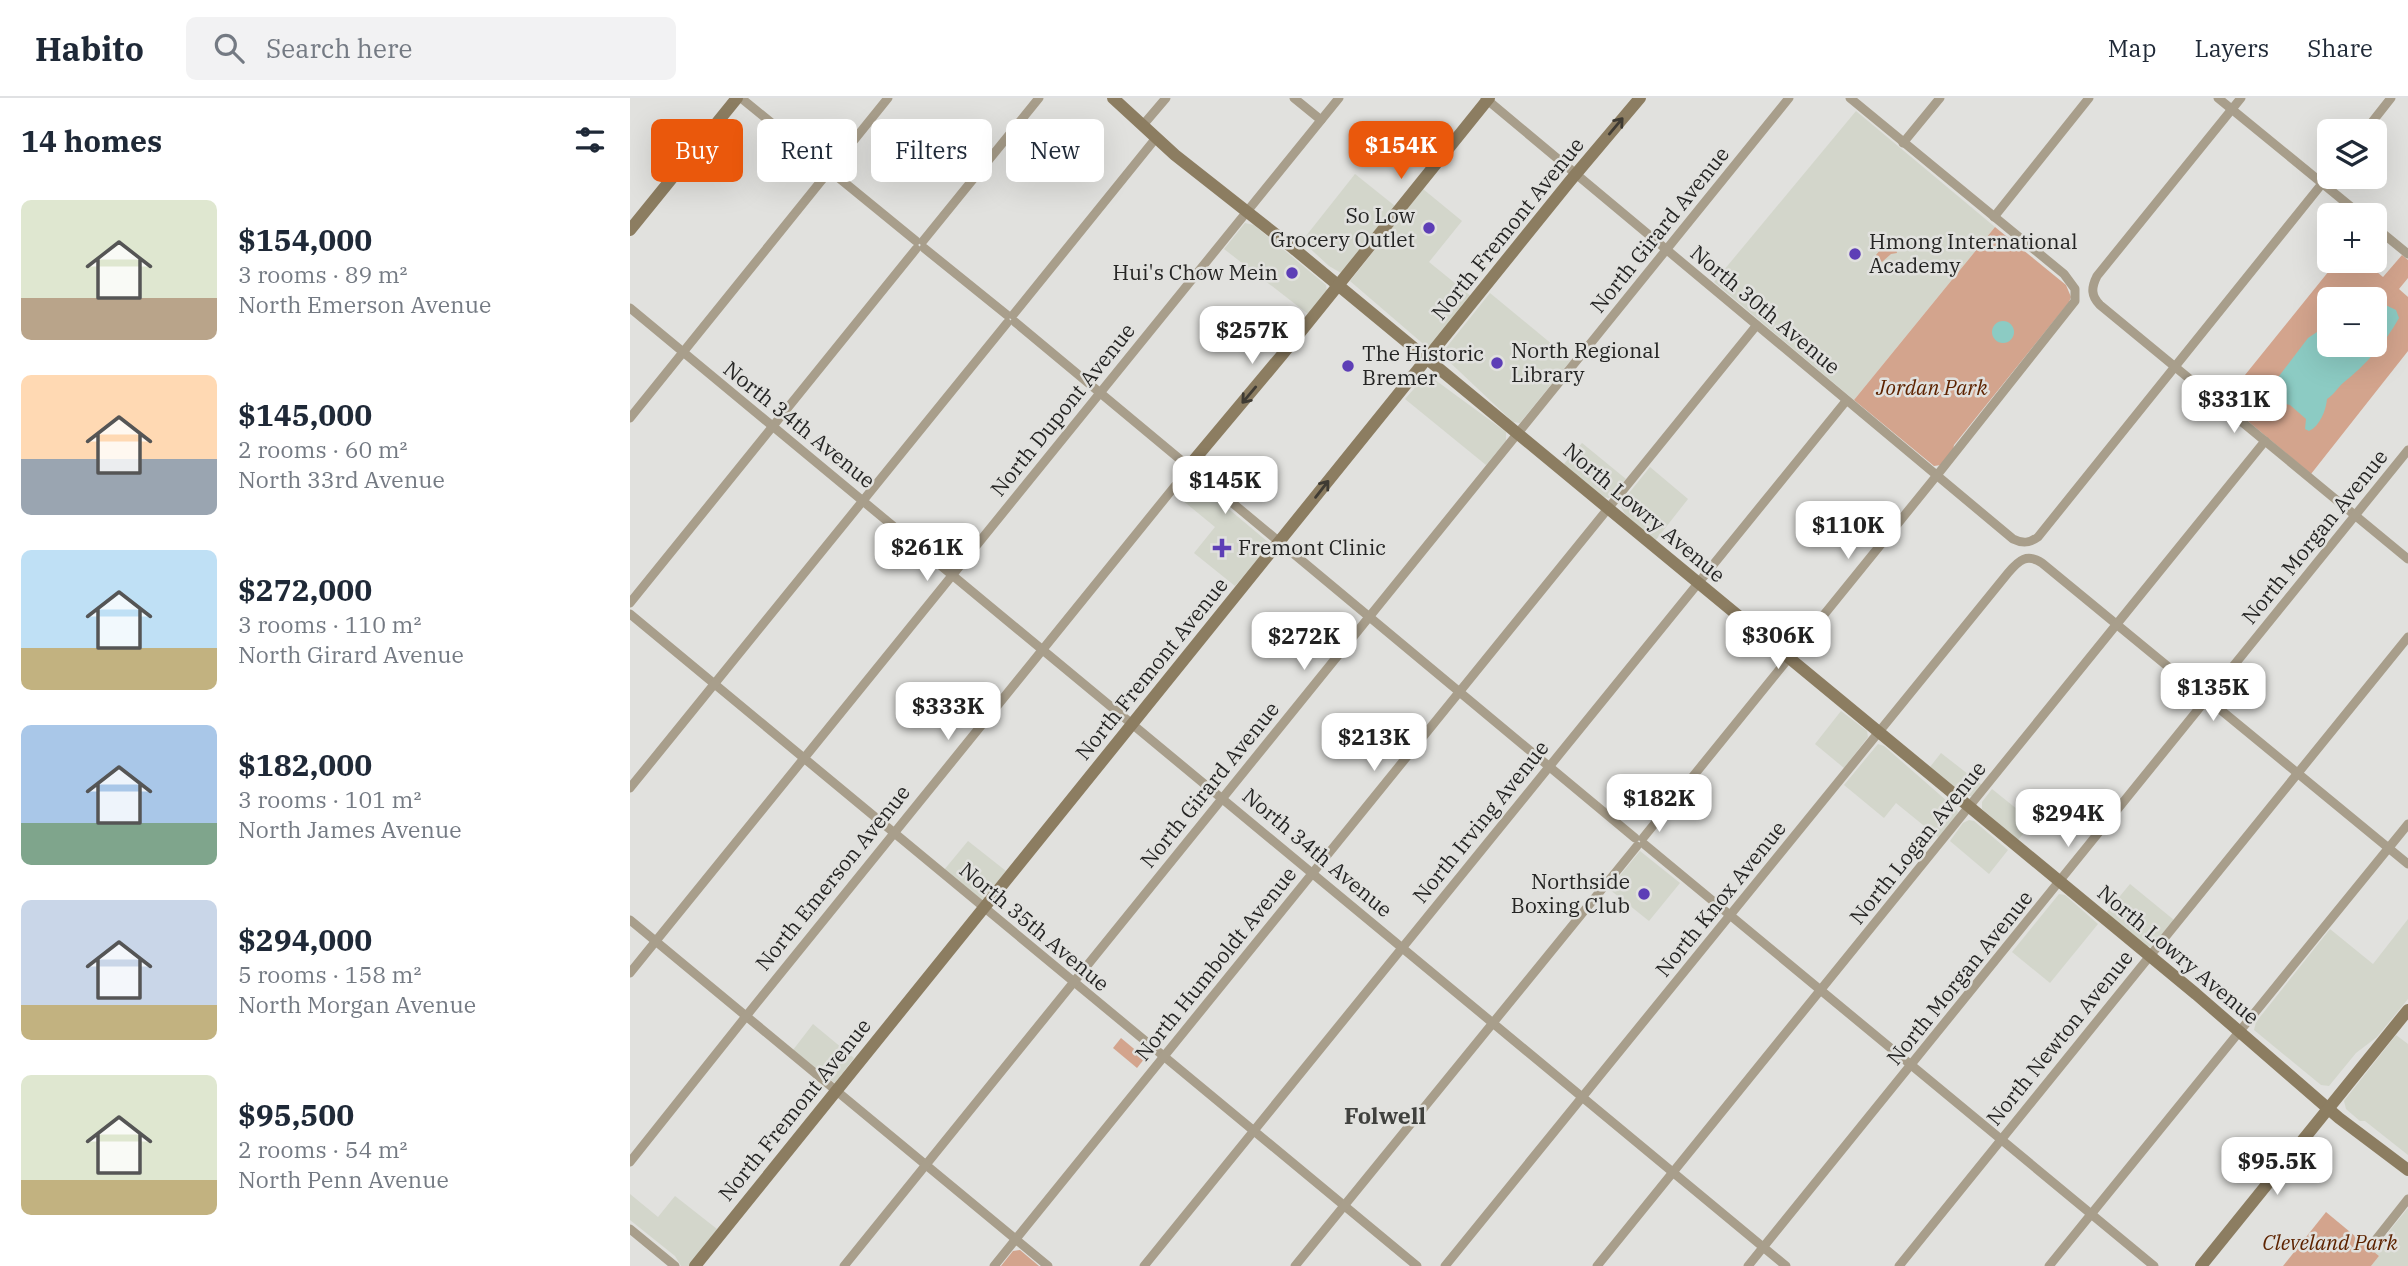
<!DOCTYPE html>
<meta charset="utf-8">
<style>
:root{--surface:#fff;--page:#f2f2f3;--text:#1f2937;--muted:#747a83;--line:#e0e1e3;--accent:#ea580c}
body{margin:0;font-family:"IBM Plex Serif",serif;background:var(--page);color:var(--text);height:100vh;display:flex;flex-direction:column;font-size:26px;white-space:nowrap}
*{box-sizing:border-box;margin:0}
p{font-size:23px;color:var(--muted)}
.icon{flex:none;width:38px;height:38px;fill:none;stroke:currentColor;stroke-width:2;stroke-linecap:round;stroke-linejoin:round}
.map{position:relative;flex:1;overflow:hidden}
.panel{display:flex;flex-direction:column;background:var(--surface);width:630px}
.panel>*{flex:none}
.guide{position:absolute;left:21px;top:21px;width:665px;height:63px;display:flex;gap:14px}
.controls{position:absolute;left:1687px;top:21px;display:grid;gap:14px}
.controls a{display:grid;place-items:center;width:70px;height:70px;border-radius:10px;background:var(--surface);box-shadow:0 7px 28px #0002;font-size:35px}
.price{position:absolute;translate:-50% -60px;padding:0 16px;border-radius:14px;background:#fff;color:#222;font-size:23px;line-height:46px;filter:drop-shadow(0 2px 4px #0008)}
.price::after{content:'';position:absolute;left:50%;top:42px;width:21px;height:16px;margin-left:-10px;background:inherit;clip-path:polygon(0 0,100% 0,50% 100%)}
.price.current{background:var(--accent);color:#fff}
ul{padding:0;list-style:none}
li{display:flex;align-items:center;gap:21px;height:175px;padding:0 21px}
li span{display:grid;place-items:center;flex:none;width:196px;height:140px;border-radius:10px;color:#555}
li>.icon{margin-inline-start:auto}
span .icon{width:84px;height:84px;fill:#fffc;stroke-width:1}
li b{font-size:30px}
h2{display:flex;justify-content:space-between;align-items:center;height:84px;padding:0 21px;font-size:30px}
.tag{padding:0 24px;border-radius:10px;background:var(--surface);box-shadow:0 7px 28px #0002;font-size:24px;line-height:63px}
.tag.current{background:var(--accent);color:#fff}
header{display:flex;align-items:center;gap:42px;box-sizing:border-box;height:98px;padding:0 35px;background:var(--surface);border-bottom:2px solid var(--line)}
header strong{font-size:33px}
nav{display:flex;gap:38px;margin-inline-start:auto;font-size:24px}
.search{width:490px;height:63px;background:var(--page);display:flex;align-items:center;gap:18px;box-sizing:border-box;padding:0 24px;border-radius:10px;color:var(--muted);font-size:26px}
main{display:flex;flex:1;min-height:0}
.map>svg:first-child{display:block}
</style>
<header>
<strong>Habito</strong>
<div class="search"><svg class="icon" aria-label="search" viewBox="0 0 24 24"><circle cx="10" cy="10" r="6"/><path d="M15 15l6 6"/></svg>Search here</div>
<nav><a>Map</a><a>Layers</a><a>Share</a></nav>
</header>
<main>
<section class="panel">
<h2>14 homes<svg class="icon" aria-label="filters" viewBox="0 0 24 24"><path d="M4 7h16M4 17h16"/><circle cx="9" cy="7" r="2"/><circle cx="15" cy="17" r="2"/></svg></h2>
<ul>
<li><span style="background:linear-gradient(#dfe7d0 70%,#b9a48a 0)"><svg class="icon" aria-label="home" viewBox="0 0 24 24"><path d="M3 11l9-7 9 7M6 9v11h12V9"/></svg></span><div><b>$154,000</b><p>3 rooms · 89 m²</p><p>North Emerson Avenue</p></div></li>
<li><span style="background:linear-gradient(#ffd9b3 60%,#9aa5b1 0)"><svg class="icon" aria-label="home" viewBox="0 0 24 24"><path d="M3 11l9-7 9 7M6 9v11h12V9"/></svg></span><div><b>$145,000</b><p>2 rooms · 60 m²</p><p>North 33rd Avenue</p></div></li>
<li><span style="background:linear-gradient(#bfe0f5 70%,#c2b280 0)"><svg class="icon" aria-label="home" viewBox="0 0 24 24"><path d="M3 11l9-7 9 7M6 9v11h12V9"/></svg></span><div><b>$272,000</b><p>3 rooms · 110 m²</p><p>North Girard Avenue</p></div></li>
<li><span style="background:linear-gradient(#a9c7e8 70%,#7fa58c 0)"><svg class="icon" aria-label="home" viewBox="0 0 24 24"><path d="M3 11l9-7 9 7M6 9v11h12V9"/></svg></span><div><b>$182,000</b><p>3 rooms · 101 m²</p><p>North James Avenue</p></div></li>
<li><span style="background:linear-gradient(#c9d6e8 75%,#c2b280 0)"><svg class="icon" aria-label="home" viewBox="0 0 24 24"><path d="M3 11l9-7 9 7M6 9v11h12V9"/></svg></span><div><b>$294,000</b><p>5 rooms · 158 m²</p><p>North Morgan Avenue</p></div></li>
<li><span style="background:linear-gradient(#dfe7d0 75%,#c2b280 0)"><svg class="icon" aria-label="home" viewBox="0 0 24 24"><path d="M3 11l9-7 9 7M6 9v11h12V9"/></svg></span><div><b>$95,500</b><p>2 rooms · 54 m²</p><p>North Penn Avenue</p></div></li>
</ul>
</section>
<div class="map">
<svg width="1778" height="1168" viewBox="0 0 1778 1168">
<rect width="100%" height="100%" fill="#e1e1de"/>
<!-- built -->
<g fill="#d3d6cb">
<path d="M1226,13L1365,129L1224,302L1084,184Z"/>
<path d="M725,76L765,108L711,175L699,168L672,143Z"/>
<path d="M793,91L832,123L799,164L842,199L798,250L720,183Z"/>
<path d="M615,125L624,127L696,187L697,194L678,216L594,151Z"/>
<path d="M860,195L941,262L890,325L883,324L811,256Z"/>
<path d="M797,276L876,334V343L856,367L775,301Z"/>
<path d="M952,345L996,381L979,400L971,399L934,366Z"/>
<path d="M1020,369L1058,401L1025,443L995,416L991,409V405Z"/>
<path d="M559,381L564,382L638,444V449L605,488L564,455L585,429L546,397Z"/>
<path d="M1211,613L1237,633L1238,639L1214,670L1185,646Z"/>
<path d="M1248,646L1254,648L1325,710L1328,714L1326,719L1309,740L1266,705L1254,720L1214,687Z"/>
<path d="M1311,655L1352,687L1342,698H1335L1300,669Z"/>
<path d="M1362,691L1403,724L1388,742L1352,711V704Z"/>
<path d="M1339,722L1344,723L1378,752L1359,776L1320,743L1333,725Z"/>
<path d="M338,743L376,773L352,802L314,772Z"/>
<path d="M1010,753L1050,785L1019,823L979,791Z"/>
<path d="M1500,786L1544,822L1521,849L1516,848L1476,815Z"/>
<path d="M1429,796L1435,797L1468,826L1420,885L1382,854Z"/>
<path d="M1778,821V901L1747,939L1726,955L1699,988L1691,987L1624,932L1626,924L1700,831L1743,866Z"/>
<path d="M183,926L224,960L205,985L163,952Z"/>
<path d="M1766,937L1778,946V1057L1735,1023H1730L1716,1011L1714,1003Z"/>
<path d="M0,1096L28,1119L45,1098L87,1131L61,1168H51L45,1158L0,1122Z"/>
<path d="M1778,1110V1168H1741L1749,1158L1743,1153Z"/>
</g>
<!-- green -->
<g fill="#d3a48d" fill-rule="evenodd">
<path d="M1365,129L1436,187L1441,199L1439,204L1324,347L1323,352L1311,367L1304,368L1224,302Z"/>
<path d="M1255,146H1265L1267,155L1261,156L1252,164L1246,157Z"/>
<path d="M1772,157L1778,162V180L1769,191L1778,199V253L1681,376L1594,303L1707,163H1734L1753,179ZM1699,201H1745V247H1699Z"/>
<path d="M491,940L515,960L507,970L483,950Z"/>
<path d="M1696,1114L1749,1158L1741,1168H1653Z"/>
<path d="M390,1152L409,1168H371L383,1153Z"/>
</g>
<!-- water -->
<g fill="#8ccbc3">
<path d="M1745,202L1766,212L1769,220C1755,245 1736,267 1713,285C1707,290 1705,296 1697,301C1696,312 1690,328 1679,333L1675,331L1676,321L1660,307L1647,304L1640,290L1678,240L1693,230L1699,220V247H1745Z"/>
<circle cx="1373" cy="234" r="11"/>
</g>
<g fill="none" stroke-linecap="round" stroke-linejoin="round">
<!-- street -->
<g stroke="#a89e8b" stroke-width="9">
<path d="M111,0L286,143"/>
<path d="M664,0L691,22"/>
<path d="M855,0L1383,441C1393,446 1400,445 1408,439L1699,77"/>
<path d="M1588,0L1731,117"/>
<path d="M1611,0L1467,178C1461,190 1461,198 1470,207L1778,461"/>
<path d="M513,27L536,0"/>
<path d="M1735,33L1761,0"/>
<path d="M1273,45L1310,0"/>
<path d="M1364,119L1459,0"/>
<path d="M1745,129L1778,156"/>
<path d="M293,143L409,0"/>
<path d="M294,150L377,217"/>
<path d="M0,210L1156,1168"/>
<path d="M383,217L526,40"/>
<path d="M385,224L1005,740"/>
<path d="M0,320L258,0"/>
<path d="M0,505L286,151"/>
<path d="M0,516L787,1168"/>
<path d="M0,690L377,225"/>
<path d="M1013,740L1312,371L1445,203V191L1434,176L1220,0"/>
<path d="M1014,746L1524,1168"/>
<path d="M0,822L418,1168"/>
<path d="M0,875L709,0"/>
<path d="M0,1064L121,912L545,388L555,381L559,368"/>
<path d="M0,1131L45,1168"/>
<path d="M1740,1149L1778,1101"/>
<path d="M214,1168L1159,0"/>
<path d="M364,1168L1126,228"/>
<path d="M514,1168L1216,303"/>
<path d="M665,1168L1007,748"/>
<path d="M815,1168L1378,475C1389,462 1397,455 1412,465L1778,766"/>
<path d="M967,1168L1635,343"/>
<path d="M1118,1168L1778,352"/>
<path d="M1269,1168L1778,539"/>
<path d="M1419,1168L1778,726"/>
</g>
<!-- secondary -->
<g stroke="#8c7d61" stroke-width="12">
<path d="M483,0L545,57L663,150L1566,896L1709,1020L1778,1072"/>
<path d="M0,132L107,0"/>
<path d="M559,368L652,257L859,0"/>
<path d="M65,1168L940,83L1010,0"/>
<path d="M1571,1168L1778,912"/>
</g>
</g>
<!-- one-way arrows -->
<defs><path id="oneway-shaft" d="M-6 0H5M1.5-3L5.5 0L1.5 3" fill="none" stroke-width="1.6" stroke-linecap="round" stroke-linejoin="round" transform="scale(1.75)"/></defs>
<g stroke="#3f3b33">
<use href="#oneway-shaft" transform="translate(986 28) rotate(-50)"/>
<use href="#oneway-shaft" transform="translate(619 297) rotate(130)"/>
<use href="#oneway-shaft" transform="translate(692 391) rotate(-52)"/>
</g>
<!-- markers -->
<g fill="#5d3eb6" stroke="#e1e1de" stroke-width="2.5">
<circle cx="799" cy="130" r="7"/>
<circle cx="1225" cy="156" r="7"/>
<circle cx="662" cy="175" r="7"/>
<circle cx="867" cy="265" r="7"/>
<circle cx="718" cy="268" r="7"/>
<path d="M588.5 439.5h7v7h7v7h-7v7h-7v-7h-7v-7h7z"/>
<circle cx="1014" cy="796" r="7"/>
</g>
<g text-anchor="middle" stroke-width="5" stroke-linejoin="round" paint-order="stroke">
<!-- poi labels -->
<g font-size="21" fill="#252524" stroke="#e1e1de" text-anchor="start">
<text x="785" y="125" text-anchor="end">So Low<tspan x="785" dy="24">Grocery Outlet</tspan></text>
<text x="1239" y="151">Hmong International<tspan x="1239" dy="24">Academy</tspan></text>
<text x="648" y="182" text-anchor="end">Hui's Chow Mein</text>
<text x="881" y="260">North Regional<tspan x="881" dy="24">Library</tspan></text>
<text x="732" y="263">The Historic<tspan x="732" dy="24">Bremer</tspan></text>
<text x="608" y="457">Fremont Clinic</text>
<text x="1000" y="791" text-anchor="end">Northside<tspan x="1000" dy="24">Boxing Club</tspan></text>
</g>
<!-- street labels -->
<g font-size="21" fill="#252524" stroke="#e1e1de">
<text transform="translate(878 131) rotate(-51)" y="7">North Fremont Avenue</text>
<text transform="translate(1030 132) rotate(-51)" y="7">North Girard Avenue</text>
<text transform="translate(1135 212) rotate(40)" y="7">North 30th Avenue</text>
<text transform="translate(433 312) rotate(-51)" y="7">North Dupont Avenue</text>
<text transform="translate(169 327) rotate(39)" y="7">North 34th Avenue</text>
<text transform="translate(1014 415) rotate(40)" y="7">North Lowry Avenue</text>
<text transform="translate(1685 439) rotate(-51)" y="7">North Morgan Avenue</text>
<text transform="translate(522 571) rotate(-51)" y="7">North Fremont Avenue</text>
<text transform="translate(580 687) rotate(-51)" y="7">North Girard Avenue</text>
<text transform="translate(851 724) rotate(-51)" y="7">North Irving Avenue</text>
<text transform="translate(1288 745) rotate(-51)" y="7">North Logan Avenue</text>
<text transform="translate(687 755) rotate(40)" y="7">North 34th Avenue</text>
<text transform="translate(203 780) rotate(-51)" y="7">North Emerson Avenue</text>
<text transform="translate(1091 801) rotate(-51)" y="7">North Knox Avenue</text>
<text transform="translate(404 829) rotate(40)" y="7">North 35th Avenue</text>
<text transform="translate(1548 857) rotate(40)" y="7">North Lowry Avenue</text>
<text transform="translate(586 866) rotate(-51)" y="7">North Humboldt Avenue</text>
<text transform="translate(1330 880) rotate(-51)" y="7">North Morgan Avenue</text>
<text transform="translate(1430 940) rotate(-51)" y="7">North Newton Avenue</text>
<text transform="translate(165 1012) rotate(-51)" y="7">North Fremont Avenue</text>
</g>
<!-- park labels -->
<g font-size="21" font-style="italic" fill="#5d2300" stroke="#e1e1de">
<text x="1302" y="297">Jordan Park</text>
<text x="1700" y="1152">Cleveland Park</text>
</g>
<!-- neighbourhood labels -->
<g font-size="23" font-weight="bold" fill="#40413e" stroke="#e1e1de">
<text x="755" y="1026">Folwell</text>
</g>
</g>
</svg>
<div class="controls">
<a><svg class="icon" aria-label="layers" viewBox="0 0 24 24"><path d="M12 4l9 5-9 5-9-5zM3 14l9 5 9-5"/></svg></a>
<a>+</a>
<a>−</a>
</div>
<b class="price current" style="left:771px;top:83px">$154K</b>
<b class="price" style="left:622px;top:268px">$257K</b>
<b class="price" style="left:1604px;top:337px">$331K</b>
<b class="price" style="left:595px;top:418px">$145K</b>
<b class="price" style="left:1218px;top:463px">$110K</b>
<b class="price" style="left:297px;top:485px">$261K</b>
<b class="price" style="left:1148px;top:573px">$306K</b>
<b class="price" style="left:674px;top:574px">$272K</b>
<b class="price" style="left:1583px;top:625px">$135K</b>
<b class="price" style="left:318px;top:644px">$333K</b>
<b class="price" style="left:744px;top:675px">$213K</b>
<b class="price" style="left:1029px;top:736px">$182K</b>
<b class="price" style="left:1438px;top:751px">$294K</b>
<b class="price" style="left:1647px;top:1099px">$95.5K</b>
<div class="guide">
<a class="tag current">Buy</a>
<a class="tag">Rent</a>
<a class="tag">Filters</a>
<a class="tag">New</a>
</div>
</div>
</main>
